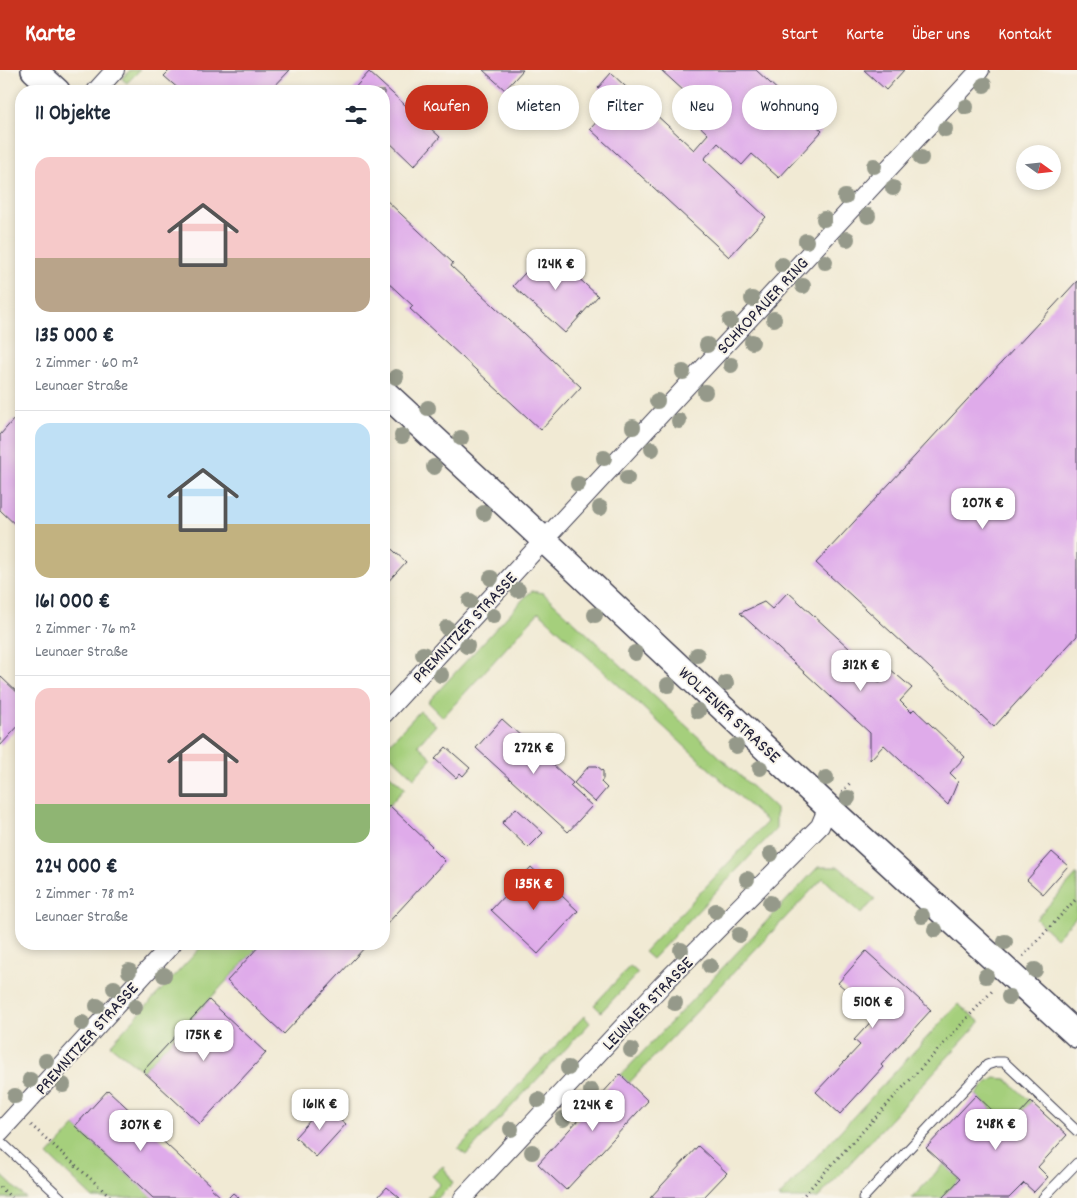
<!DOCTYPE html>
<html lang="de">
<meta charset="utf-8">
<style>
:root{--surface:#fff;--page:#f6f6f7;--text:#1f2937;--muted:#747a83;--line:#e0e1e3;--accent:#c8321e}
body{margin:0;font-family:Dekko,sans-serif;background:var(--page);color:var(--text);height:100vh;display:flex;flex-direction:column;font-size:19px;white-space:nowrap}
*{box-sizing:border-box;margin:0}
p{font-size:16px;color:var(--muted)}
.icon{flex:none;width:28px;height:28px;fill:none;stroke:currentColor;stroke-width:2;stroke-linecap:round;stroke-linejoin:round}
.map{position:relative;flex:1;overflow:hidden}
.side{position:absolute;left:15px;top:15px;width:375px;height:865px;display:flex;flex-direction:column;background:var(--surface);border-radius:20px;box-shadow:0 2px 8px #0003}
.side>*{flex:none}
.guide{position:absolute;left:405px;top:15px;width:475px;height:45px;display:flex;gap:10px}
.needle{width:32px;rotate:105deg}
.buttons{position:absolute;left:1016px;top:75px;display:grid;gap:10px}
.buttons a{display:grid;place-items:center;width:45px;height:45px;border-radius:50%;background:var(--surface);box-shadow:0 2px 8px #0003;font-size:25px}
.price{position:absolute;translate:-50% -42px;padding:0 11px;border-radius:10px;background:#fff;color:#222;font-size:16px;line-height:32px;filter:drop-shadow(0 1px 2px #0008)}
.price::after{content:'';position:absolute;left:50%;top:30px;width:15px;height:11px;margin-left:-8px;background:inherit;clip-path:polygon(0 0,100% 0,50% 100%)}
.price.on{background:var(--accent);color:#fff}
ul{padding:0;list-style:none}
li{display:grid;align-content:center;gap:10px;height:265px;padding:0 20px}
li+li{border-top:1px solid var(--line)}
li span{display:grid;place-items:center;height:155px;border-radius:15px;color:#555}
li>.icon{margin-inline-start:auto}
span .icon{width:90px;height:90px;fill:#fffc;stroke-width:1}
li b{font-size:21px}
h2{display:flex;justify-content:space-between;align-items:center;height:60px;padding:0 20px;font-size:21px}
.pill{padding:0 18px;border-radius:22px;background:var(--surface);box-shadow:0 2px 8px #0003;font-size:18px;line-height:45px}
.pill.on{background:var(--accent);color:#fff}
header{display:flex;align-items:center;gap:30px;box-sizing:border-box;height:70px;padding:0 25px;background:var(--accent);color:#fff}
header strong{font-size:24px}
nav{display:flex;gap:28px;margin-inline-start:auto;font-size:18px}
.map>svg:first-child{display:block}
</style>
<header>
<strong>Karte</strong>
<nav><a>Start</a><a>Karte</a><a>Über uns</a><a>Kontakt</a></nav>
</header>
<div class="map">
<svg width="1077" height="1128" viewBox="0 0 1077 1128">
<rect width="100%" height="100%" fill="#f7f3e8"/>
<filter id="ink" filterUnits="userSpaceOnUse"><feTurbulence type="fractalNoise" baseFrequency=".02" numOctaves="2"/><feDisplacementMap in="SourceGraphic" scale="10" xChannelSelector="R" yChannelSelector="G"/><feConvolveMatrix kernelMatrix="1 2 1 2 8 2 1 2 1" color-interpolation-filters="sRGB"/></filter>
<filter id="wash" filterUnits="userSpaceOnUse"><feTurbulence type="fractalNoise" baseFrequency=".0096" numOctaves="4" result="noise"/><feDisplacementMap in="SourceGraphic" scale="20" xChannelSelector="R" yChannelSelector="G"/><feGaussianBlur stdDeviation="1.12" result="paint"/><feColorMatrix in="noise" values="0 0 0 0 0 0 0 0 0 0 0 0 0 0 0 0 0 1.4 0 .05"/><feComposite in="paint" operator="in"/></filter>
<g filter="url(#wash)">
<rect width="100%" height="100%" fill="#f1ead4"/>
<!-- green -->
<g fill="#a5cf7b" stroke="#64785b">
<path d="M130,0H140L127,13L122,9Z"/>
<path d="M532,521L543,523L776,739V759L652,889L644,882L767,752L539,542L443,647L428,632L527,525Z"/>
<path d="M420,641L436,655L418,675L432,688L414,708L384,679Z"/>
<path d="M384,700L405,718L384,741Z"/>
<path d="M818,797H839L875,829L861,844L823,808L629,1013L621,1005Z"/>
<path d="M1077,804V846L1056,868L1036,849Z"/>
<path d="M204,874H261L143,1001L110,975Z"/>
<path d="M630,896L638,903L601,942L594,935Z"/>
<path d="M958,934L980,952L818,1128H778Z"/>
<path d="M584,946L590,953L466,1085L458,1079Z"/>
<path d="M995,1008L1006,1009L1031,1032L1009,1056L976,1025L985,1014Z"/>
<path d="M75,1056L153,1128H93L48,1085Z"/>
<path d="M944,1094L960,1109L942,1128H912Z"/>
<path d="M443,1096L453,1113L438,1128H427L440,1114L432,1106Z"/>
<path d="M0,1104L26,1128H0Z"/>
</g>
<g id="blocks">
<!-- building -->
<g fill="#dfabea">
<path d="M170,0H290L270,21H181L164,6Z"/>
<path d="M483,0H523L505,20Z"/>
<path d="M661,0H756L822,61L779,108L752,84L742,95L718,73L704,89L766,147L729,187L590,59L614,33L598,18L611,3L694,80L708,64L687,44L697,33Z"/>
<path d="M864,0H904L886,20Z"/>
<path d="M369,2L440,67L414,96L384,67V21H352Z"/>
<path d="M384,128L453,193L451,196L581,317L541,360L410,239L413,236L384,209Z"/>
<path d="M547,179L598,226L565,263L513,216Z"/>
<path d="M1077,211V566L994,657L816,493Z"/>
<path d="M14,349L21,356V460L0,440V365Z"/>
<path d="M384,472L406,492L384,516Z"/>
<path d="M788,522L875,602L874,608L880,613L882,592L912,618L900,631L911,642L914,639L965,687L950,703L958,711L948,735L884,675L870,690V663L740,543L764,532L772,539Z"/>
<path d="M0,606L21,626V653L0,676Z"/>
<path d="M502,649L573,713L570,716L592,736L568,762L476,678Z"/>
<path d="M446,677L470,698L463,706L460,703L456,708L435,689Z"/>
<path d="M589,696H597L603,701V709L601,712L607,718L595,732L574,713Z"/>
<path d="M389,735L432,776L431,777L445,791L384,857V741Z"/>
<path d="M516,738L543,763L528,778L502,753Z"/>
<path d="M1052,782L1068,796L1043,824L1027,810Z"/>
<path d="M531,797L578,841L538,884L491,840Z"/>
<path d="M261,874H368L284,964L227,911Z"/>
<path d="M866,881L931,940L881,995L883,997L840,1044L816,1022L860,975L854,970L876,946L838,913Z"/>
<path d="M209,930L266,983L200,1054L143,1001Z"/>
<path d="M620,1004L648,1031L566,1120L538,1094Z"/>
<path d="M108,1020L211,1116L210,1117L222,1128H153L75,1056Z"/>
<path d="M976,1025L1009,1056L1031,1032L1067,1065L1038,1097L1048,1107L1034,1122L1024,1113L1009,1128H942L960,1109L926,1078Z"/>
<path d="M324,1035L346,1054L316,1087L295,1067Z"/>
<path d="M698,1076L727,1103L703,1128H650Z"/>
<path d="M387,1117L400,1128H377Z"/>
<path d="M233,1123L239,1128H228Z"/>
</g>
</g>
</g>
<g filter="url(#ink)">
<use href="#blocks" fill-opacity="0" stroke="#414052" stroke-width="1"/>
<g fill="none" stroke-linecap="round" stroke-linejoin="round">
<defs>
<g id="lane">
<path d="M0,1071L61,1128"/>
<path d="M863,1128L987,995L996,992H1004L1077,1061"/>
<path d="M1043,1128L1077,1093"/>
</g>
<g id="street">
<path d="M96,21L115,0"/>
<path d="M384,644L544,470L980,0"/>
<path d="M0,1062L172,874"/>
<path d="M463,1128L664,913L820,756L828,737"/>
</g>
<g id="secondary">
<path d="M34,0L57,21"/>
<path d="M384,322L529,456L828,737L1077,965"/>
</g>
</defs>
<!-- lane casing -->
<use href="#lane" stroke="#414052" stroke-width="11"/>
<!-- street casing -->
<use href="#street" stroke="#414052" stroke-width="20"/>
<!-- secondary casing -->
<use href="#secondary" stroke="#414052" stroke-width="28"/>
<!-- path -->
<g stroke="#414052" stroke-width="3" stroke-dasharray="1 4" stroke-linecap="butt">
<path d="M842,722L851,712"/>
<path d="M1023,886L1077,828"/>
<path d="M31,1055L112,1128"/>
<path d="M0,1117L12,1128"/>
<path d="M801,1128L994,919"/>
</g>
<!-- lane -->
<use href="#lane" stroke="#fff" stroke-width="9"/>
<!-- street -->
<use href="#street" stroke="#fff" stroke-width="18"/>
<!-- secondary -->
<use href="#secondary" stroke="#fff" stroke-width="25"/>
</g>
<!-- trees -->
<g fill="#95998a">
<circle cx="984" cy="15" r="8"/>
<circle cx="966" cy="37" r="8"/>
<circle cx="945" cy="59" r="8"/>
<circle cx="921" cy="88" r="8"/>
<circle cx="874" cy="96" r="8"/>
<circle cx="893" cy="118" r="8"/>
<circle cx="845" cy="127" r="8"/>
<circle cx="868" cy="146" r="8"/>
<circle cx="824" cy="149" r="8"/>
<circle cx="847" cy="169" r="8"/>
<circle cx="806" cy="171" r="8"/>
<circle cx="825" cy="192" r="8"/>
<circle cx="782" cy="195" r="8"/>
<circle cx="803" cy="216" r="8"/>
<circle cx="752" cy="229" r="8"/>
<circle cx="774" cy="249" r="8"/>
<circle cx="730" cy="251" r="8"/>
<circle cx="752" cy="272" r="8"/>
<circle cx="707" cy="275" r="8"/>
<circle cx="731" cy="295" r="8"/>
<circle cx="683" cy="302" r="8"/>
<circle cx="396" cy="307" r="8"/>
<circle cx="705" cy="322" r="8"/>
<circle cx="657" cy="331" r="8"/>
<circle cx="428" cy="338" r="8"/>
<circle cx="679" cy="351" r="8"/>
<circle cx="633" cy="357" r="8"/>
<circle cx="402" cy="366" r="8"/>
<circle cx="461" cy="368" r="8"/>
<circle cx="652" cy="379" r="8"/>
<circle cx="604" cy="388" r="8"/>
<circle cx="434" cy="397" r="8"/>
<circle cx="627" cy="408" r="8"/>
<circle cx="578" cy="414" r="8"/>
<circle cx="600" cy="438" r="8"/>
<circle cx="484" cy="443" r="8"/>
<circle cx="491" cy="508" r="8"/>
<circle cx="518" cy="520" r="8"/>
<circle cx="470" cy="531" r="8"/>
<circle cx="595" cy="545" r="8"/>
<circle cx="493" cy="546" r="8"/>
<circle cx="447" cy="558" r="8"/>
<circle cx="467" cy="576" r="8"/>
<circle cx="635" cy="583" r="8"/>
<circle cx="423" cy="584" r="8"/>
<circle cx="697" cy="585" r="8"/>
<circle cx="441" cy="605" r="8"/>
<circle cx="726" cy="613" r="8"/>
<circle cx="668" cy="615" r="8"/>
<circle cx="698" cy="641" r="8"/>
<circle cx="736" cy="676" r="8"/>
<circle cx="760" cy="698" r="8"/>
<circle cx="826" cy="708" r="8"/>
<circle cx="848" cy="728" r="8"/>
<circle cx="771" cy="784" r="8"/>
<circle cx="747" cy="809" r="8"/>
<circle cx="770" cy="833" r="8"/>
<circle cx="716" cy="841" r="8"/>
<circle cx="922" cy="846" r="8"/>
<circle cx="935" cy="860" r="8"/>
<circle cx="739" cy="865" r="8"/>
<circle cx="1005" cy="872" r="8"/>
<circle cx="681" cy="880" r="8"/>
<circle cx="710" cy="896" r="8"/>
<circle cx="1035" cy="900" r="8"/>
<circle cx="129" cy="901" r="8"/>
<circle cx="164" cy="905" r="8"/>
<circle cx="986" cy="906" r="8"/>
<circle cx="114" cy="918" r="8"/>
<circle cx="1009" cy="927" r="8"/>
<circle cx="675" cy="933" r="8"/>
<circle cx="97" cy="936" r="8"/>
<circle cx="135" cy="937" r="8"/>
<circle cx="82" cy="953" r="8"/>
<circle cx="631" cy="980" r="8"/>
<circle cx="46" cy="991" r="8"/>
<circle cx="568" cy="998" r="8"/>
<circle cx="30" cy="1010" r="8"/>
<circle cx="63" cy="1015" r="8"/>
<circle cx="591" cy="1021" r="8"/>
<circle cx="15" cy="1026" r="8"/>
<circle cx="538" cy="1030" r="8"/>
<circle cx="563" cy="1049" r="8"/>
<circle cx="511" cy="1059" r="8"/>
<circle cx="532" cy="1082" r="8"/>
</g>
</g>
<g text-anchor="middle" stroke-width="4" stroke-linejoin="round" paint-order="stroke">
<!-- street labels -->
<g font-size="18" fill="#22223b" stroke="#f7f3e8">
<text transform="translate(762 235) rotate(-47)" y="6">SCHKOPAUER RING</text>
<text transform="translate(464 557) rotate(-47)" y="6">PREMNITZER STRASSE</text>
<text transform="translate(730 644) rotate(43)" y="6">WOLFENER STRASSE</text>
<text transform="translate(647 933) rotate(-46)" y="6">LEUNAER STRASSE</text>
<text transform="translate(86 968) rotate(-48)" y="6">PREMNITZER STRASSE</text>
</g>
</g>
</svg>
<div class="buttons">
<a><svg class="needle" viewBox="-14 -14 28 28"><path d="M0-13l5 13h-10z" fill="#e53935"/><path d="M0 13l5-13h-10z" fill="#747a83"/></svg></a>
</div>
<b class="price" style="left:556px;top:221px">124K €</b>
<b class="price" style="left:983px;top:460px">207K €</b>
<b class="price" style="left:861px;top:622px">312K €</b>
<b class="price" style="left:534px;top:705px">272K €</b>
<b class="price on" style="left:534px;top:841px">135K €</b>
<b class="price" style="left:873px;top:959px">510K €</b>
<b class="price" style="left:204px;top:992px">175K €</b>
<b class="price" style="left:320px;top:1061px">161K €</b>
<b class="price" style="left:593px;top:1062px">224K €</b>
<b class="price" style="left:996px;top:1081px">248K €</b>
<b class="price" style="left:141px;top:1082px">307K €</b>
<div class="guide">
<a class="pill on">Kaufen</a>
<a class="pill">Mieten</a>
<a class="pill">Filter</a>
<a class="pill">Neu</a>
<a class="pill">Wohnung</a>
</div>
<section class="side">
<h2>11 Objekte<svg class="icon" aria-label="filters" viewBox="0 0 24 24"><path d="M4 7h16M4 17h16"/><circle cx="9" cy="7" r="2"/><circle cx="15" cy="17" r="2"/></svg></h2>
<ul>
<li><span style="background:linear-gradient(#f6c9c9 65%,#b9a48a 0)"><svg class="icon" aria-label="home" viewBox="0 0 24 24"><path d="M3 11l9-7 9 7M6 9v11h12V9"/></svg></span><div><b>135 000 €</b><p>2 Zimmer · 60 m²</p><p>Leunaer Straße</p></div></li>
<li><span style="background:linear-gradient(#bfe0f5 65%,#c2b280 0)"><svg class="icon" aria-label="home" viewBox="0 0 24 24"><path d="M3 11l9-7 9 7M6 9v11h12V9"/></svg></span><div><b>161 000 €</b><p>2 Zimmer · 76 m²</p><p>Leunaer Straße</p></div></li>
<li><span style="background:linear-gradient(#f6c9c9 75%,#8fb573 0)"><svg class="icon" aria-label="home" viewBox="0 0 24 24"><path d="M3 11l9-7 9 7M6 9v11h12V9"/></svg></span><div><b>224 000 €</b><p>2 Zimmer · 78 m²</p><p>Leunaer Straße</p></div></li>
</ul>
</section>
</div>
